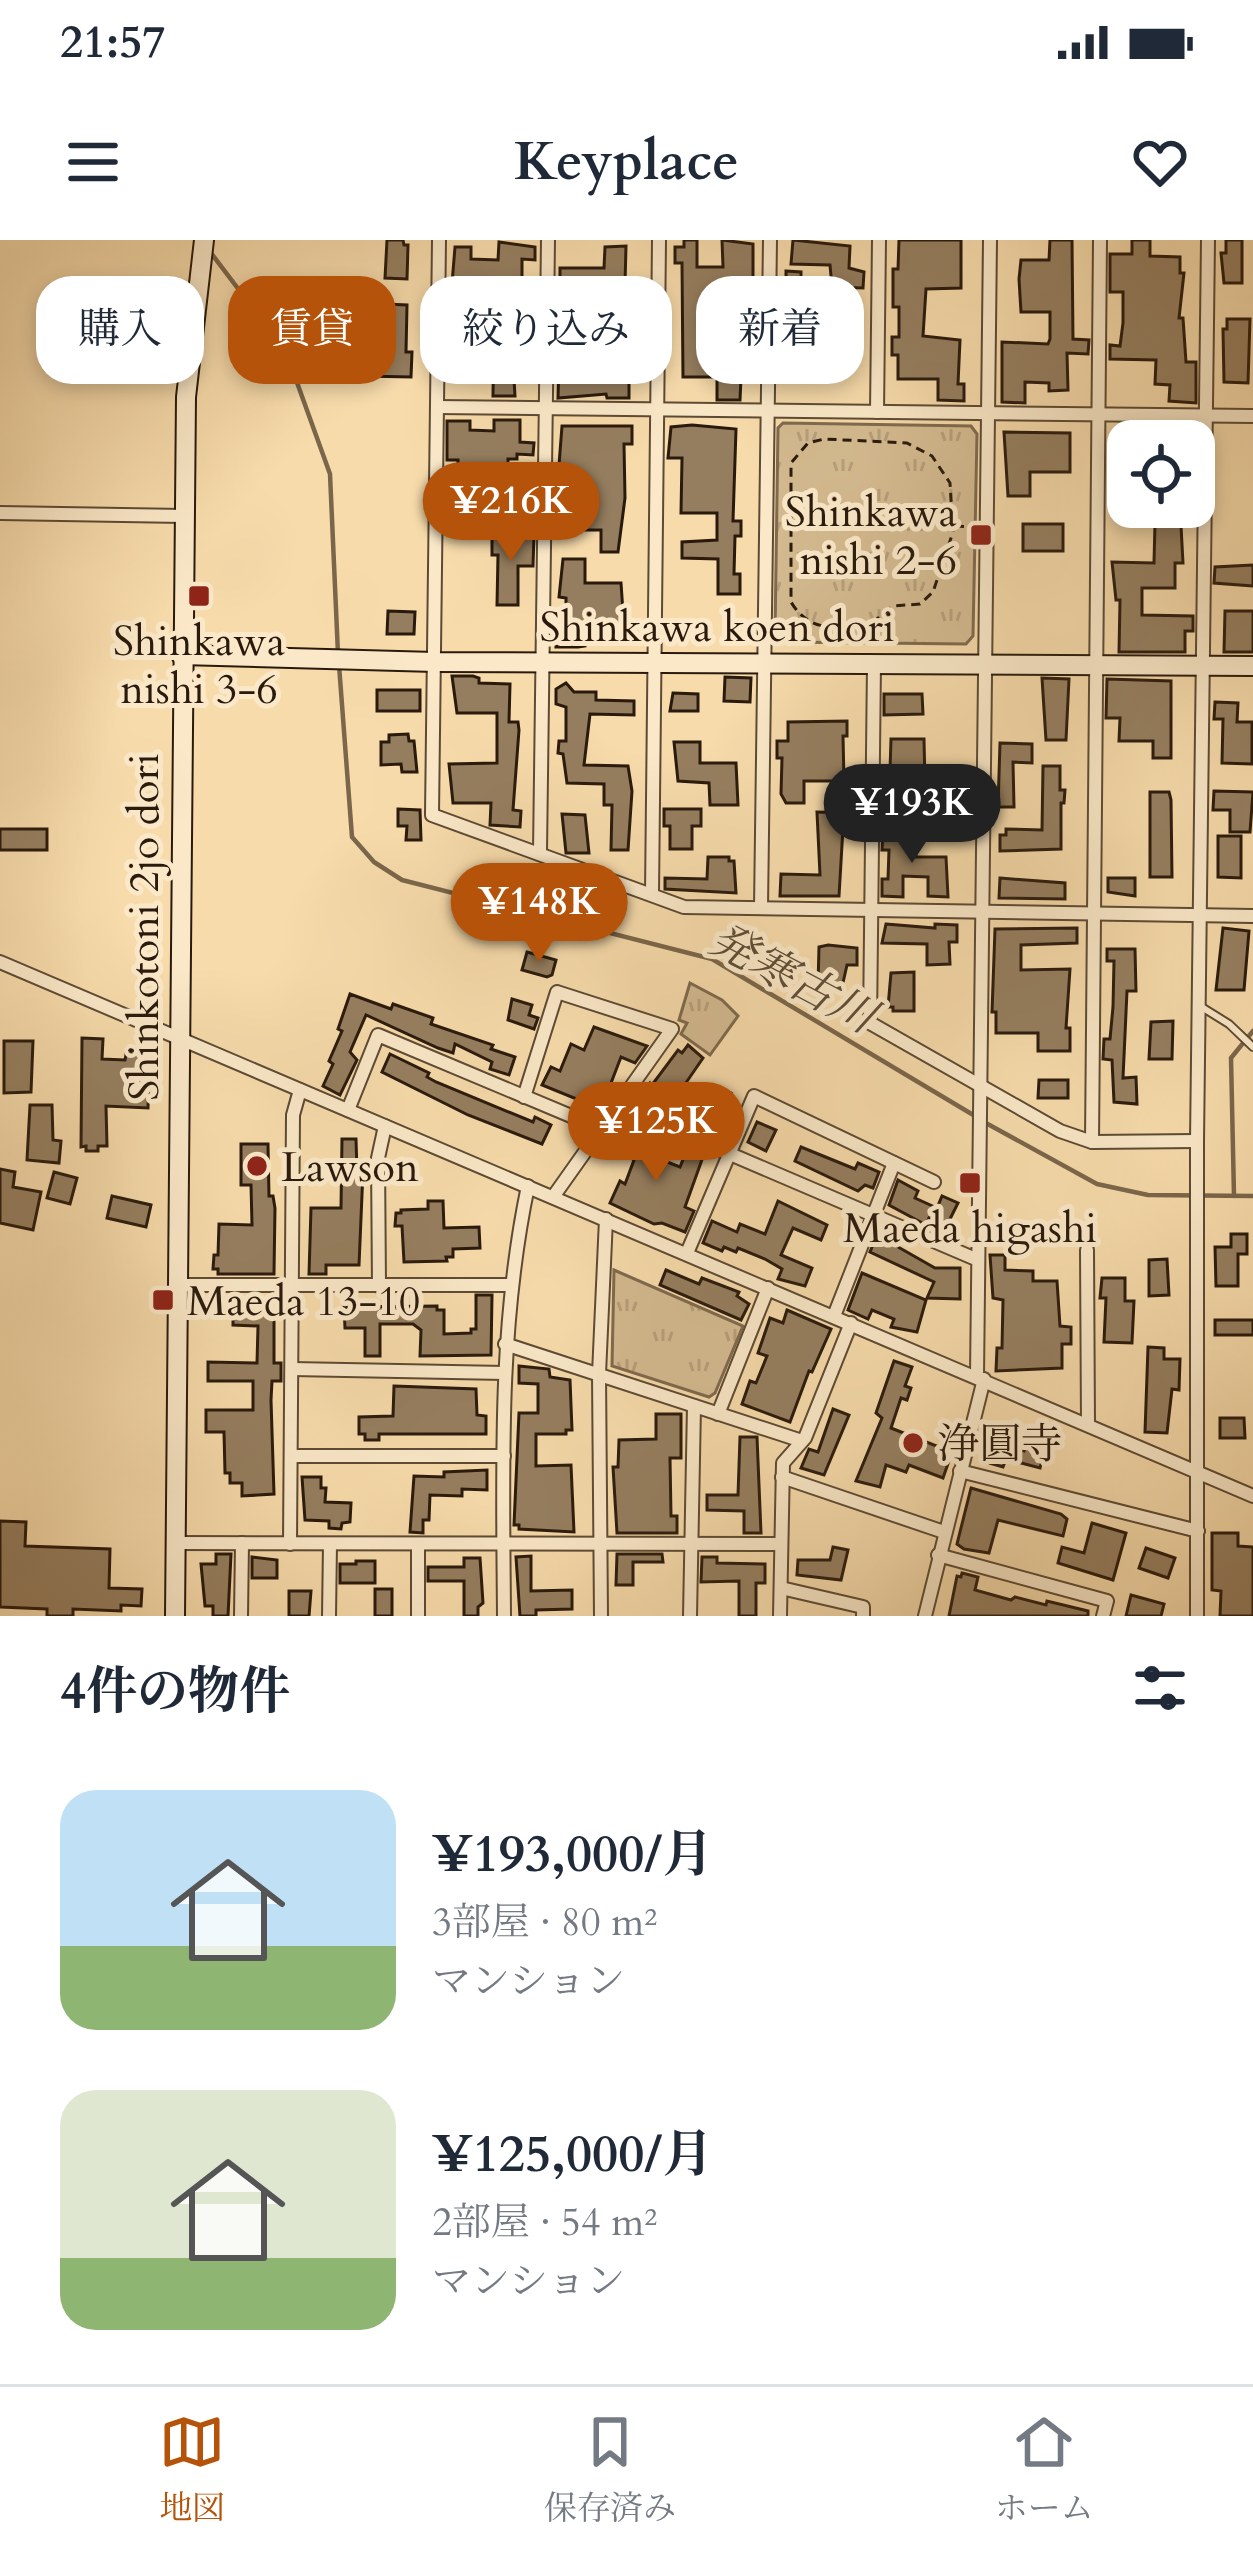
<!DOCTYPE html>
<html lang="ja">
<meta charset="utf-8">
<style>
:root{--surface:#fff;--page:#f2f2f3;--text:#1f2937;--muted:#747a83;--line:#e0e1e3;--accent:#b45309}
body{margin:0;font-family:Cardo,"Noto Serif JP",serif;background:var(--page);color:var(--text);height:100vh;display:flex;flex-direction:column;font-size:45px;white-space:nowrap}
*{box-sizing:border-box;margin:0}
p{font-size:39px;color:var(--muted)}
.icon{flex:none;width:66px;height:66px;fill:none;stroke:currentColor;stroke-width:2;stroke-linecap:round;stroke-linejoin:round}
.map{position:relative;height:1376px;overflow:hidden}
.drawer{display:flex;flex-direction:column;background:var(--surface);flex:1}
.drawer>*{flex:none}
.hud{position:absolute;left:36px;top:36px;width:1182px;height:108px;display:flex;gap:24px}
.controls{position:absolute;left:1107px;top:180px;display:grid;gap:24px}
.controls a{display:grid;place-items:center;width:108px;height:108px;border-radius:24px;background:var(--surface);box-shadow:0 6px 18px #0003;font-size:60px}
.price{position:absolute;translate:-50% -102px;padding:0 27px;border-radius:42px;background:var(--accent);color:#fff;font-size:39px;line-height:78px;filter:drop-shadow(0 3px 6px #0008)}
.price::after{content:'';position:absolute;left:50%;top:72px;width:36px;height:27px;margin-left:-18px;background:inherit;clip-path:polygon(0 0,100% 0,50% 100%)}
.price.active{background:#222;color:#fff}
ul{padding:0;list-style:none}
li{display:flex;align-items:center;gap:36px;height:300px;padding:0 60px}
li span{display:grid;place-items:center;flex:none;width:336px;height:240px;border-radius:36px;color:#555}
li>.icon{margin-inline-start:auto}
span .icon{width:144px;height:144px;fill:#fffc;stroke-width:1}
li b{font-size:51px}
h2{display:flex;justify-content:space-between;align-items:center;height:144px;padding:0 60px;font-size:51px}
.pill{padding:0 42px;border-radius:36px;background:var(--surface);box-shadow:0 6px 18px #0003;font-size:42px;line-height:108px}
.pill.active{background:var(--accent);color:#fff}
.status{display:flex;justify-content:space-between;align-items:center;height:84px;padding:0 60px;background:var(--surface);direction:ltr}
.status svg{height:33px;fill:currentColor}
header{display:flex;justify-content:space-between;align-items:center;height:156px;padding:0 60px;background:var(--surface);font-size:54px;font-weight:600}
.dock{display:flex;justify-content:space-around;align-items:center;height:168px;border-top:3px solid var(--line);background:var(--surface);font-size:33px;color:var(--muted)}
.dock a{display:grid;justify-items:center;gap:6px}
.dock .active{color:var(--accent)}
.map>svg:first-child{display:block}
</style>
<div class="status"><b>21:57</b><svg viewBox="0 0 49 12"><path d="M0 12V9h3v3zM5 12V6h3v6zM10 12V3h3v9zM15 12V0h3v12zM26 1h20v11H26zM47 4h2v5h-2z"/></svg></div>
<header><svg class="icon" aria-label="menu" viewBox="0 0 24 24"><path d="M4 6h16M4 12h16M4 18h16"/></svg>Keyplace<svg class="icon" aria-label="heart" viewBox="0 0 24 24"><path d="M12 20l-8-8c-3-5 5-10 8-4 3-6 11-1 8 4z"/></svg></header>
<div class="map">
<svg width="1253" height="1376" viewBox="0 0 1253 1376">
<defs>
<pattern id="grass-tufts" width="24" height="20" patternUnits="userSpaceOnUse" patternTransform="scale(3)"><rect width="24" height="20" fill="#d4ba90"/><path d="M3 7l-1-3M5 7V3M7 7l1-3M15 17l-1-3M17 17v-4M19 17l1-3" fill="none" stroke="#b69f7b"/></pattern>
</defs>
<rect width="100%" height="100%" fill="#f7dbab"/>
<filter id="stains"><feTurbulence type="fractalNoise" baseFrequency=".00167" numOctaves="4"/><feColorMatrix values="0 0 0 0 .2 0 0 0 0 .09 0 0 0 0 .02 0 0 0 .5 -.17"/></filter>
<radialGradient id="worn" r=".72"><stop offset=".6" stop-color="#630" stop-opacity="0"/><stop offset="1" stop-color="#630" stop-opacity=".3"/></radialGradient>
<!-- grass -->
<g fill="url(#grass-tufts)" stroke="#7f6a4e" stroke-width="3">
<path d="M783,183L971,186L977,194L973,396L966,404L783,402L775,395L778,188Z"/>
<path d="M690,743L722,760L738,776L710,815L681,794L687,783L679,780Z"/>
<path d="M614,1030L743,1086L715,1153L709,1157L612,1126Z"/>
</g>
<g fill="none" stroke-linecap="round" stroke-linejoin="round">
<!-- stream -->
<g stroke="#7b664b" stroke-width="4.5">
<path d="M208,9L286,112L330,234L338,414"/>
<path d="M339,425L352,597L374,622L402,640L712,719L975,876"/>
<path d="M984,882L1097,944L1148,955L1253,956"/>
<path d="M1234,956L1231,818L1253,791"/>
</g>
</g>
<!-- building -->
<g fill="#957e5f" stroke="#2a1a0d" stroke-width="3">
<path d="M387,0H403L404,5H408L407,39L385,38Z"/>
<path d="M684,0H697V27H723L722,0L753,4V53L752,66H747V115H742L740,160H717V137H683L682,23H675V7H684Z"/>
<path d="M793,0L850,6L849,28L864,32L863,48L832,47L830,25L791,24Z"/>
<path d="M899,0H961V48L926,49L923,96L960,100L958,144H964V161L938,160V139H898V115H892V97H899V67H893V29H898Z"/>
<path d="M1050,0H1072L1073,99L1089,100L1088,114L1067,113L1068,150L1049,151V143L1025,142V163L1002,162V102L1048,104L1050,99V72H1021L1019,39L1021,20H1049Z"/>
<path d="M1132,0H1150V16L1180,17V33H1184L1179,78H1183L1186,122H1196V163L1169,161L1170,145L1155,144L1156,120L1110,119V105L1120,106L1123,83V52H1110V14H1132Z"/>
<path d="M1226,0H1242V43H1224L1221,13H1226Z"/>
<path d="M499,2L535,7V20L522,19V46H517V90H511L515,156H493L494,81L472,80L471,92H448L455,7H471V19L498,20Z"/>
<path d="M626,6L625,44H582L583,73H593L594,91L569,92L568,68L560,64V28H604L605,7Z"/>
<path d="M786,31L801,32V68L781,67V42H786Z"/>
<path d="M384,64L407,65L406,112H412L411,137L362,136V111H382Z"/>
<path d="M826,76H852L853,115L788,114V96L826,95Z"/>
<path d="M1227,79H1250L1248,143L1224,142L1223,89H1227Z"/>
<path d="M603,97L626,101L625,139H629V158H607L606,154L558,158L559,120L604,118Z"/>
<path d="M494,180H520V202L534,203L533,215L517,214V219H508V242L472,246V270L447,269V251H458V220H447V181H470V190L494,191Z"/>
<path d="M692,185L736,189L733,281H741V296H735L734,334H740V354H718V319L682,318V302L717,300V273H681L682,218H668L671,187Z"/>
<path d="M562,186H632V204H624L625,258L618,312H601V290H564L566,225H559Z"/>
<path d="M1004,192L1070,193V232H1030V256H1008Z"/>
<path d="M1160,267H1180L1183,323H1175V348H1142V375L1193,376V391H1185V412H1119L1120,360H1116L1112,322L1154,323L1155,283H1160Z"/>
<rect x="1023" y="284" width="40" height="27"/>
<path d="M519,295H534L533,326H518V365H497L498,315H492V296Z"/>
<path d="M563,319H585V343H621L625,401L585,400V406L578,407H556L557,389H566V358L559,357Z"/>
<path d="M1253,325V346L1214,343L1215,327Z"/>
<path d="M388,371L415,372L414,394H387Z"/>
<path d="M1225,371H1253V412H1224Z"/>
<path d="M452,436H473L479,438V443L510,444L509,482H518L519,490L513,570L521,571L520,587L490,585L491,563H453L449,524L497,523V473H457Z"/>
<path d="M725,437L751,438L750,462L724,461Z"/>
<path d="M1042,438L1069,439L1066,500H1046Z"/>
<path d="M1107,439L1171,441V518H1153V501H1119L1120,478H1106Z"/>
<path d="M566,443L574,452H596V460L634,461V475L590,474L584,525L628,526L632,551L628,610H611L612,565H604V544L567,543L563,514L558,513L559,501H566V467L556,464V449Z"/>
<rect x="377" y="450" width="43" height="21"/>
<path d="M673,453L698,454V471H670Z"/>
<path d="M884,454H922L923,474L884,475Z"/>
<path d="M1215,462L1238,463L1237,482H1252V524L1222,523L1223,479H1214Z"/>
<path d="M847,481V496H843L844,541H804V563H786L781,554L782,518H777V501H788V482Z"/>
<path d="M408,494L409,501H414L417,532H402L401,524L381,525V502H389V495Z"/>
<path d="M891,499H924L925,544H914V557H906V563L889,562Z"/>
<path d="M674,502H700V523H736L738,565H710L709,543L678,541Z"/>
<path d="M1000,503L1032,504V523L1013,522L1014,567H998Z"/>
<path d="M1043,526H1060V550H1065L1064,563H1061V609L1000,611V595H1006V589L1042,590Z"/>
<path d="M1214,551L1253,552L1250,592H1230V570H1213Z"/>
<path d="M1150,552H1169L1171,560L1172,637H1150Z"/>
<path d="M398,569L420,570L421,600H406L407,586H398Z"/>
<path d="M664,569H701V586H692V609H670V586H664Z"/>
<path d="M817,572L848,573V588H843L839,656H780L781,634L820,635Z"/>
<path d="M562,574L585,575L589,613H566Z"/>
<rect x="0" y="589" width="47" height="21"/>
<path d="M916,591V617H946L948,657L928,656V637L903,636V657L882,656V639H888L889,610H882L883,592Z"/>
<path d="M1218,596H1241V638L1218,637Z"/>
<path d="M708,617H729V621H734L736,653L665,649V638L707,639Z"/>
<path d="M1000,638L1065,643V659L999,658Z"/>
<path d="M1108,638H1135V656L1108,652Z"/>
<path d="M886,684L935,688V684L957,685V702H949L950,724L927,725V704L882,703Z"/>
<path d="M1077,688V703L1021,705V730L1070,729L1066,788H1070V811H1038V793H996V772H992L995,689Z"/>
<path d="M1223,688L1249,691L1244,750H1216Z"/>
<path d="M828,705L857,708V725H847L842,747L818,746L819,707Z"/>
<path d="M1107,709H1135L1136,751H1127L1123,838L1136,837L1137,864L1114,862L1112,820L1103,819L1104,799H1110L1113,767L1114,721H1107Z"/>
<path d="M527,712L556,720L552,735L547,737L522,730Z"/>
<path d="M914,732V771H893V767H888L891,733Z"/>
<path d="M350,754L391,769L393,764L433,778L431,784L493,805L491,809L515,817L509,835L490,829L492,822L455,804L453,813L438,808L366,775L350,812L357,820L340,855L323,846L333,824L329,821L342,791L338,789Z"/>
<path d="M512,759L532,765L529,775L538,778L534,789L508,780Z"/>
<path d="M1173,781L1172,819H1149L1151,782Z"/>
<path d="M594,787L647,806L635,823L621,817L601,869L542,845L551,827L560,831L571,804L584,810Z"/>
<path d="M82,798L103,799L102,819L125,820L127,809L142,812L141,829H149L148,868L106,866L107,906H98V911H86V906L81,907Z"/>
<path d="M4,801H33L31,852L4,853Z"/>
<path d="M688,805L703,818L681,850L706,860L713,845L731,853L718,897L659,872L639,856L650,843L652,845L678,810L682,813Z"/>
<path d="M390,814L429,833L427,837L436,842L533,882L535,877L551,885L542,904L468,875L382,832Z"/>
<path d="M1039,840H1068V858H1038Z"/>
<path d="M30,865H52L53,900L61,901L59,923L27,920Z"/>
<path d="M629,882L645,893L636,909L657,918L680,927L688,907L704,914L685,967L694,971L685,992L662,983L654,984L610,963L620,941L625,944L634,920L613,905L621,899Z"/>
<path d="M757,882L776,890L766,911L748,902Z"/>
<path d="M342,899H356L357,931H363L359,1025H326V1034H309L311,968H341Z"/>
<path d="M241,904H268L269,956H273L275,968L274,1034H218V1029H213L214,1015H218L219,984L252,985L251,945H241Z"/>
<path d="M801,907L855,929L858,923L879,932L873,948L865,945L858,951L795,921Z"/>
<path d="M0,929L15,932L13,947L41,952L33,990L0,983Z"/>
<path d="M54,932L77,938L70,964L47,958Z"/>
<path d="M898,940L918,951L915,958L937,968L942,956L958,963L947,985L929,978L926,985L889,965Z"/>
<path d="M112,956L151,965L146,987L107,978Z"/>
<path d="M428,961H443L444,988L479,987L480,1008L453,1009V1017H446L447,1021L404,1022L402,986H395L396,973H401V970L428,969Z"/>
<path d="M778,961L827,985L821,1000L793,988L781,1015L812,1028L805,1046L778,1039L782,1029L765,1019L738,1008L736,1012L724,1007L722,1011L703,1003L712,981L737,992L740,984L765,994Z"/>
<path d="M1231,994H1247V1014H1238V1046H1216L1215,1007H1231Z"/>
<path d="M877,995L935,1028H960V1059L927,1058L934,1042L870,1012Z"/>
<path d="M990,1015H1005V1030L1033,1031V1041H1057L1060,1086L1071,1087V1104H1062V1128L996,1131L997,1108H1002L1003,1060L993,1058Z"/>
<path d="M1167,1019L1169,1055L1149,1056V1020Z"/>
<path d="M666,1030L699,1044L702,1038L739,1052L737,1056L749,1064L741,1080L660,1045Z"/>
<path d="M862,1033L926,1060L917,1092L891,1087L894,1079L872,1070L868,1079L848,1070Z"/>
<path d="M1102,1038H1125V1061H1134L1132,1103L1104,1102L1106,1058H1100Z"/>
<path d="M476,1055H492L491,1115L420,1116L421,1090L413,1084H380V1116H365V1088H345L344,1067L437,1066V1070H444V1094L471,1093V1089H476Z"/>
<path d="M268,1062L274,1075V1123H281V1141H272L271,1160L274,1254L242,1256V1243H230V1233H225L224,1192H206V1170H253V1141H208V1122L257,1123L258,1086L233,1085V1069H244V1063Z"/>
<path d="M787,1070L831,1089L812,1132L809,1131L790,1182L742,1164L750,1141L756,1143L767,1116L758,1113L770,1078L783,1083Z"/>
<rect x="1215" y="1080" width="38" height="15"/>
<path d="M1148,1107L1164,1108V1119H1180L1179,1150L1172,1149L1167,1193L1145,1192Z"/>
<path d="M894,1121L912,1127L905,1146L911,1148L907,1160L901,1158L891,1188L952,1212L943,1238L909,1225L906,1232L886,1225L880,1247L856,1241L882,1178L876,1173Z"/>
<path d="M519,1126L549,1129L550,1137L570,1140L572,1190H566V1194H536V1226L571,1225L574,1292L519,1289V1285H514L519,1173H538V1144L519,1143Z"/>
<path d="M394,1146L476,1149L477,1175L486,1176V1194H379V1200H365V1194H359V1177L393,1176Z"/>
<path d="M833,1169L849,1175L824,1235L801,1228L809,1209L818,1212Z"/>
<path d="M656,1174H681V1218H670L671,1276H677V1293H617L613,1227H618L619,1200L656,1199Z"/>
<path d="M1220,1178H1244L1245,1198H1220Z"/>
<path d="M1029,1192L1048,1197L1040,1228L1006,1219L1003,1227L982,1221L988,1201L1024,1211Z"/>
<path d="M740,1197H757L761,1293H744V1271L707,1270V1255H738Z"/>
<path d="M487,1230V1250L462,1249V1256L430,1255L429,1280H423V1293L410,1292L414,1236L444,1237V1232Z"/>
<path d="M302,1237H321V1248H326L325,1262L351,1263L350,1282L342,1283L341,1289L329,1288V1281L305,1280Z"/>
<path d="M971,1248L1061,1274L1067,1279L1063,1296L998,1280L989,1313L964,1309L957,1304Z"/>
<path d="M0,1281L26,1282L25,1306L110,1309L109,1348L142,1349L141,1366L121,1365V1371L73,1369V1376H47V1369L0,1367Z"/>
<path d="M1092,1283L1126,1293L1113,1340L1058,1323L1062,1307L1084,1313Z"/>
<path d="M1212,1293H1238V1306L1253,1307V1376H1220L1221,1351L1212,1350Z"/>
<path d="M833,1307L848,1310L841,1340L797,1335L798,1320H830Z"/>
<path d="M1146,1308L1175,1318L1168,1338L1139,1328Z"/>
<path d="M216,1314H231L228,1376H213V1366H205L201,1324H216Z"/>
<path d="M617,1314H662L663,1322H633V1345H616Z"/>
<path d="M531,1316V1351L572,1350V1369L536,1370V1376H520L516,1317Z"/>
<path d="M252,1317L277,1320V1338H252Z"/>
<path d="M702,1317H717V1323L765,1324V1343H756V1376H739V1341L701,1342Z"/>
<path d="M464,1318H480L483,1363L478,1367V1376H464V1341H428V1327H464Z"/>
<path d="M356,1321H375V1343H340V1324H356Z"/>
<path d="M962,1333L978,1337L975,1350L1011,1360L1015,1357L1046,1365L1047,1361L1088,1371V1376H949L957,1336L961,1337Z"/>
<rect x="375" y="1349" width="17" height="27"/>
<path d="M289,1351H311L309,1376H289Z"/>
<path d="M1131,1355L1164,1364L1161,1376H1126Z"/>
</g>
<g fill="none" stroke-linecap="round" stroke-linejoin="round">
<defs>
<path id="lane" d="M1200,766L1229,784L1253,807"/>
<g id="street">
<path d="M439,0L432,575L684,667L1253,676"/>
<path d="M437,167L1253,176"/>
<path d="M877,172L879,0"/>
<path d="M0,273L184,276"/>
<path d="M874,423L870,783L1060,891L1092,902L1197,901"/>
<path d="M540,612L548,0"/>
<path d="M652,653L659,0"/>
<path d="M761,667L770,0"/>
<path d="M0,722L1253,1256"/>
<path d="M524,857L557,752L672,789L553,957"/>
<path d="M618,866L978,1020"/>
<path d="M348,870L378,795L602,889"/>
<path d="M1092,902L1100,0"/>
<path d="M1087,1010L1088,1184"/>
<path d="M687,1013L754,856L934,942"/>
<path d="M177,1045H510"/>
<path d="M379,1046L378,918L385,886"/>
<path d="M834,1076L894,923"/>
<path d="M505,1104L802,1201"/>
<path d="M292,1129L505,1133"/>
<path d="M977,1136L990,0"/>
<path d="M718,1174L768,1048"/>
<path d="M291,1216H504"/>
<path d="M960,1231L1198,1291"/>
<path d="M782,1237L944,1292"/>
<path d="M176,1303L781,1304"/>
<path d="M290,1304L293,875L300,850"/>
<path d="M938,1315L1107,1361L1103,1376"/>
<path d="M781,1348L863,1367V1376"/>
<path d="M241,1376L242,1303"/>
<path d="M329,1376L330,1304"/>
<path d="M418,1376V1305"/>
<path d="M504,1376C503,1230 498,1089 528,946"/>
<path d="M601,1376L599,1134L606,979"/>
<path d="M690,1376L694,1166"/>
<path d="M780,1376L783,1223L805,1198L851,1083"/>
<path d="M925,1376L984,1139"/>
<path d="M1197,1376V901L1208,0"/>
</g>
<g id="secondary">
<path d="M181,415L435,422L1253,426"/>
<path d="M175,1376L186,157L204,0"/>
</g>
</defs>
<!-- lane casing -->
<use href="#lane" stroke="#5d4a34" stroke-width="10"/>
<!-- street casing -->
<use href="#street" stroke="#5d4a34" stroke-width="16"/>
<!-- secondary casing -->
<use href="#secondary" stroke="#2a1a0d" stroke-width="22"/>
<!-- path -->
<g stroke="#2a1a0d" stroke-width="3" stroke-dasharray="9 6" stroke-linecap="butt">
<path d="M955,286L975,287"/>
<path d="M873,405V382C840,389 810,394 791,362V223L808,203L824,199L907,203L932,216L950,243L953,292L933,352L920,364L893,366L873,382"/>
</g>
<!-- lane -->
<use href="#lane" stroke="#fae8c8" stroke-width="6"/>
<!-- street -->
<use href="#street" stroke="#fae8c8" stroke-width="12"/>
<!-- secondary -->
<use href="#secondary" stroke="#fae8c8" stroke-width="18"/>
</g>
<!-- markers -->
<g fill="#8f2418" stroke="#fae8c8" stroke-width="4.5">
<rect x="969" y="283" width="24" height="24" rx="6"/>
<rect x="187" y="344" width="24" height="24" rx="6"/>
<circle cx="257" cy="926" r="12"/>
<rect x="958" y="931" width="24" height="24" rx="6"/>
<rect x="151" y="1048" width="24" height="24" rx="6"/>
<circle cx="913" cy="1203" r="12"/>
</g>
<g text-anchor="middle" stroke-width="10" stroke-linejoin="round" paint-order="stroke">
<!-- poi labels -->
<g font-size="42" fill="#2a1a0d" stroke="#fae8c8" text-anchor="start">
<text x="957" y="286" text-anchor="end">Shinkawa<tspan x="957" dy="48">nishi 2-6</tspan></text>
<text x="199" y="415" text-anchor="middle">Shinkawa<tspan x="199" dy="48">nishi 3-6</tspan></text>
<text x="281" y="941">Lawson</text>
<text x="970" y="1002" text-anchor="middle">Maeda higashi</text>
<text x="187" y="1075">Maeda 13-10</text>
<text x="937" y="1218">浄圓寺</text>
</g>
<!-- street labels -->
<g font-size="42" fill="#2a1a0d" stroke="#fae8c8">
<text x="717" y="401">Shinkawa koen dori</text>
<text transform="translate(143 687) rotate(-90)" y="15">Shinkotoni 2jo dori</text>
</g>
<!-- water labels -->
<g font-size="45" font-style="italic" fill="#604d37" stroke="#fae8c8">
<text transform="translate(793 737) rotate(28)" y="16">発寒古川</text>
</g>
</g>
<rect width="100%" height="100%" filter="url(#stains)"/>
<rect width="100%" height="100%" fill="url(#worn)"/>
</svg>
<div class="controls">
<a><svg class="icon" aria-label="locate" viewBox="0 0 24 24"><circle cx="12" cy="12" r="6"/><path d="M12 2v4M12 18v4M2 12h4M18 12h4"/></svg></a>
</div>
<b class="price" style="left:511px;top:324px">¥216K</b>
<b class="price active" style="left:912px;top:626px">¥193K</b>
<b class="price" style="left:539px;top:725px">¥148K</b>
<b class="price" style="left:656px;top:944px">¥125K</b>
<div class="hud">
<a class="pill">購入</a>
<a class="pill active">賃貸</a>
<a class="pill">絞り込み</a>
<a class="pill">新着</a>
</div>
</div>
<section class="drawer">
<h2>4件の物件<svg class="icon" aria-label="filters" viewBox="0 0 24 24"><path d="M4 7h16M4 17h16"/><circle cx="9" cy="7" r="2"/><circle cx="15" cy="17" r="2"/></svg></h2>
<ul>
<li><span style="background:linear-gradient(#bfe0f5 65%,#8fb573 0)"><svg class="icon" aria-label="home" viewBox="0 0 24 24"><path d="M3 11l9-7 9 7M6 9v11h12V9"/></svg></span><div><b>¥193,000/月</b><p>3部屋 · 80 m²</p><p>マンション</p></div></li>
<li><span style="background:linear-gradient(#dfe7d0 70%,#8fb573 0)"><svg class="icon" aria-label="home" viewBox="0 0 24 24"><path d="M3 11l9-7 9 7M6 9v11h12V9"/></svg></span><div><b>¥125,000/月</b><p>2部屋 · 54 m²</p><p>マンション</p></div></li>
</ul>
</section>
<nav class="dock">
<a class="active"><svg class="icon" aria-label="map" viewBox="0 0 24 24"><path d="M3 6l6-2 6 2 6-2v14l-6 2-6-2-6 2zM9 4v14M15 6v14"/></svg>地図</a>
<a><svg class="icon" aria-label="saved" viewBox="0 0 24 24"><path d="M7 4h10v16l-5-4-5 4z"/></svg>保存済み</a>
<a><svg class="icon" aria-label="home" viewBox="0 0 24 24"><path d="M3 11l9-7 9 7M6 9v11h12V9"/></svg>ホーム</a>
</nav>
